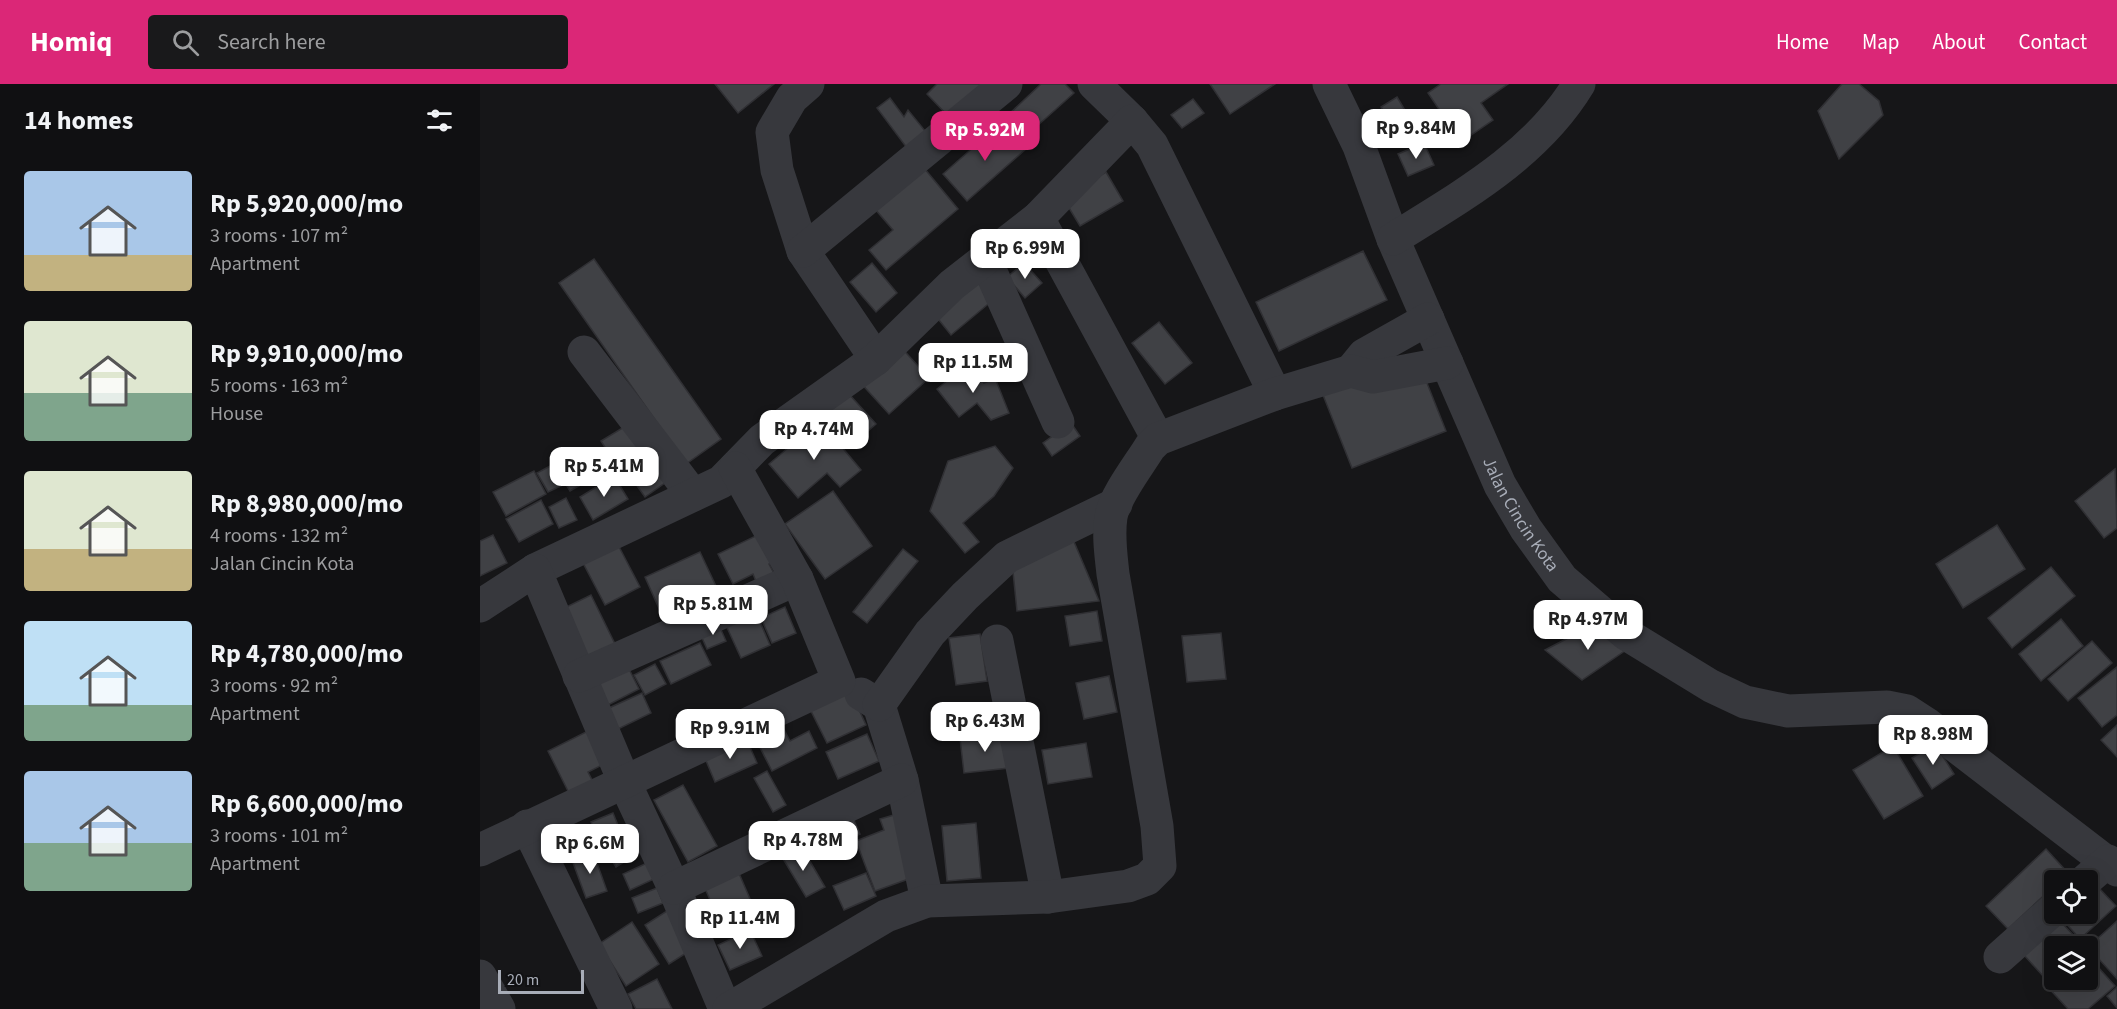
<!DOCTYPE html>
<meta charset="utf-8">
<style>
:root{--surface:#101012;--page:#19191b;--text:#f1f3f6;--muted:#9c9d9f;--line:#303032;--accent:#db2777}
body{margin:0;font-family:"Source Sans 3",sans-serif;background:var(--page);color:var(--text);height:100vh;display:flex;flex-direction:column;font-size:22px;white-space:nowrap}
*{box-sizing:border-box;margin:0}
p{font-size:20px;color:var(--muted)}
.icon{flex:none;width:33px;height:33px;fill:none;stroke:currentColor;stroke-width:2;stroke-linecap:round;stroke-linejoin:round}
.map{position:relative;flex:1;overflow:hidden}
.details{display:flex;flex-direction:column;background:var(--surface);width:480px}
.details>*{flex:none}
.fabs{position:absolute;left:1564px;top:786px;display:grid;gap:12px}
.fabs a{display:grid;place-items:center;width:54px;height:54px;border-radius:6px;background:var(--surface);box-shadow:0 6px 24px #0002,0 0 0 2px var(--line);font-size:30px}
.scale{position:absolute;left:18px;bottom:15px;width:86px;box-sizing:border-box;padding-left:6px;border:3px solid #a8adb8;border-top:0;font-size:16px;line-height:21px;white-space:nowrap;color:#a8adb8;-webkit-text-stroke:4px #111113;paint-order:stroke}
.price{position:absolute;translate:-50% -51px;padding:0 14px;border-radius:12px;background:#fff;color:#222;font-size:20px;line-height:39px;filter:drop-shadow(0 2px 3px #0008)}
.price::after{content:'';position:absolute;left:50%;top:36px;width:18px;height:14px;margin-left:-9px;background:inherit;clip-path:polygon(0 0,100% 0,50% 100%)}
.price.current{background:var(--accent);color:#fff}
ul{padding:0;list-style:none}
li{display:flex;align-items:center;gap:18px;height:150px;padding:0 24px}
li span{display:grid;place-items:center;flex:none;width:168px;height:120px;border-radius:6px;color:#555}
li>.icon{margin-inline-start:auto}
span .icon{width:72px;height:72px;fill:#fffc;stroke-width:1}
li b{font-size:26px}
h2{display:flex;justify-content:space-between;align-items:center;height:72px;padding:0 24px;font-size:26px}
header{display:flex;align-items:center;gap:36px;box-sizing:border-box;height:84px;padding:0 30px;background:var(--accent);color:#fff}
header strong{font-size:28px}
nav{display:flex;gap:33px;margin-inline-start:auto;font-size:21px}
.search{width:420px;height:54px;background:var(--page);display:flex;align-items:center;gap:15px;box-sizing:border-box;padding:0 21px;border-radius:6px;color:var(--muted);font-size:22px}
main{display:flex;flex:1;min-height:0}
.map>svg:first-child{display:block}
</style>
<header>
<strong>Homiq</strong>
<div class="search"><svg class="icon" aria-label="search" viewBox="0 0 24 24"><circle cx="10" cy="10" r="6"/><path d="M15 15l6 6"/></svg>Search here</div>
<nav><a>Home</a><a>Map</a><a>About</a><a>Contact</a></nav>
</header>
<main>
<section class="details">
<h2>14 homes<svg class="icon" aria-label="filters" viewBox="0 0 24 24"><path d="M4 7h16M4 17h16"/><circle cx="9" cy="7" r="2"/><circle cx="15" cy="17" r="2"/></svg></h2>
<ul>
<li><span style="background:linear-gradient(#a9c7e8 70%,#c2b280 0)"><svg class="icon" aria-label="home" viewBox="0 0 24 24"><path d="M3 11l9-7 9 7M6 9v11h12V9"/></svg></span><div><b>Rp 5,920,000/mo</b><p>3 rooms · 107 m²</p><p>Apartment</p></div></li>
<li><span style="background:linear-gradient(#dfe7d0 60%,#7fa58c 0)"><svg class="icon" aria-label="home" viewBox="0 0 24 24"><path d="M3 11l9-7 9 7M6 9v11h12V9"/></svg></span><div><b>Rp 9,910,000/mo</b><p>5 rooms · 163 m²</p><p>House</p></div></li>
<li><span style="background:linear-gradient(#dfe7d0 65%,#c2b280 0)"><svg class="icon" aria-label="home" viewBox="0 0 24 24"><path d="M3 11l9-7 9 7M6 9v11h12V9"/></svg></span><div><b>Rp 8,980,000/mo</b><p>4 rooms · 132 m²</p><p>Jalan Cincin Kota</p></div></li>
<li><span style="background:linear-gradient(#bfe0f5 70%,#7fa58c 0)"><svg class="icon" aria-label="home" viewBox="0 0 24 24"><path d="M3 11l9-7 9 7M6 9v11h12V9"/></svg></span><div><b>Rp 4,780,000/mo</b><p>3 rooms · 92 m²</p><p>Apartment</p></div></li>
<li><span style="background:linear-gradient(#a9c7e8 60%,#7fa58c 0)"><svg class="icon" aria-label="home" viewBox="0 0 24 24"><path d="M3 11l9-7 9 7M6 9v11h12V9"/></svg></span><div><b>Rp 6,600,000/mo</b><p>3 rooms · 101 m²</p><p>Apartment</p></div></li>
</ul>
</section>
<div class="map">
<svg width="1637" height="925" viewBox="0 0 1637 925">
<rect width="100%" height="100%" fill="#161618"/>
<!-- building -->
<g fill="#404145" stroke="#303034" stroke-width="1.5">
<path d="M235,0H294L258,29Z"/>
<path d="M457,0H504L469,33L447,10Z"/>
<path d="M561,0H585L594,9L547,51L528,31Z"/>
<path d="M730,0H795L750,30Z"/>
<path d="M961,0H1028L1001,19L1013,36L981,58L948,9Z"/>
<path d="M1362,0H1379L1399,17L1403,31L1359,75L1338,27Z"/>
<path d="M917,13L935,43L919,53L901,23Z"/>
<path d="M410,14L424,33L428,26L450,53L430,68L397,24Z"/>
<path d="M713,15L724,29L702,44L691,31Z"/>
<path d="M522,38L546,65L487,117L463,90Z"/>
<path d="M944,59L954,81L928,92L918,70Z"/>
<path d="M444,84L478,125L406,186L389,166L413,146L395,125Z"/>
<path d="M626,88L643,117L600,142L583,114Z"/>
<path d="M883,167L907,216L799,267L776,218Z"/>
<path d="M114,175L241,355L206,380L79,199Z"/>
<path d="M392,179L417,209L396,228L370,198Z"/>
<path d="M544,179L562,199L545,214L527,193Z"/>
<path d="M497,197L513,216L471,251L455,231Z"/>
<path d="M679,238L712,279L685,300L652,259Z"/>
<path d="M418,260L449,294L409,330L378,296Z"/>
<path d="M489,279L504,299L515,294L529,329L511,336L497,319L479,333L457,305Z"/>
<path d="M943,289L966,347L872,384L839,301Z"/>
<path d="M368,309L396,340L371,362L342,332Z"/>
<path d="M340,337L381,386L360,403L347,389L318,414L289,380Z"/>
<path d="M591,339L600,352L572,372L563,359Z"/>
<path d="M149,340L162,361L135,379L121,357Z"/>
<path d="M515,362L533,384L514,412L483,439L499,458L485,469L450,427L468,377Z"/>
<path d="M113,366L125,387L90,407L77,386Z"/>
<path d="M169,368L189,396L165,413L145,385Z"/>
<path d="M72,381L83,401L68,408L57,389Z"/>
<path d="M1635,385L1637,444L1624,454L1595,417Z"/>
<path d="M54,387L66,410L26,432L13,408Z"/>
<path d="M134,392L148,415L113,436L100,413Z"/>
<path d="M353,407L392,462L345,495L305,440Z"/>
<path d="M86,414L97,436L79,444L69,423Z"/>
<path d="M61,416L73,440L39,458L26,435Z"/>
<path d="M1517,441L1545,485L1483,524L1456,480Z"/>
<path d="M286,447L299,475L289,480L296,493L278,502L273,490L253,500L238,470Z"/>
<path d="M13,451L27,479L0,492V457Z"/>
<path d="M592,453L619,517L537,527L532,478Z"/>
<path d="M136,457L160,503L125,521L101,475Z"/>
<path d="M423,465L438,477L387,539L373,528Z"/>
<path d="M220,468L242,515L186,540L165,493Z"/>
<path d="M1571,483L1595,512L1532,564L1508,534Z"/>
<path d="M111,511L135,560L102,577L78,527Z"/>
<path d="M305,523L316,549L292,559L281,534Z"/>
<path d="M274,524L290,561L261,574L244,537Z"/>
<path d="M617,527L622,557L590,562L585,532Z"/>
<path d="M1581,535L1603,562L1561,597L1539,570Z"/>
<path d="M238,539L246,557L227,565L219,547Z"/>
<path d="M1117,539L1149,564L1102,596L1065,566Z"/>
<path d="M741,549L746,595L707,598L702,552Z"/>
<path d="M500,550L507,597L476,601L469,554Z"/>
<path d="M1612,557L1632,579L1588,617L1568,595Z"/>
<path d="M220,559L231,581L191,600L180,577Z"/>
<path d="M175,580L186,600L165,611L154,591Z"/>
<path d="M148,583L159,605L126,622L115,600Z"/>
<path d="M1637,583V631L1622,643L1598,614Z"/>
<path d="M629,592L637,628L604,635L596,599Z"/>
<path d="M368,602L386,641L347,659L328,621Z"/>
<path d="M162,609L171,629L138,645L129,624Z"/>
<path d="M298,634L310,657L329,647L337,664L292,687L272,648Z"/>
<path d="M1637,641V673L1621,656Z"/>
<path d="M110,646L126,679L108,688L114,700L90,711L68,667Z"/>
<path d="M525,649L529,684L484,689L480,654Z"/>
<path d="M387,650L399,677L358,695L346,668Z"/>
<path d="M266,654L277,679L235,698L224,672Z"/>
<path d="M606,659L612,693L568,700L562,666Z"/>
<path d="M1455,660L1474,690L1452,705L1432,674Z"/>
<path d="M1413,662L1443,712L1404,735L1373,686Z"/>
<path d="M287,687L306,721L293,728L274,694Z"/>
<path d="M203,701L237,762L208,778L174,716Z"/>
<path d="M369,725L380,750L358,759L347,735Z"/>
<path d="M133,729L140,746L118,756L111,738Z"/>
<path d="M414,731L437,792L395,807L376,757L404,746L400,735Z"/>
<path d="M496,739L501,794L467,797L462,742Z"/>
<path d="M150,751L160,768L136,783L126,767Z"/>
<path d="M321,762L345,803L326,813L302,773Z"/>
<path d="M1566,765L1588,789L1580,796H1575V801L1528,845L1506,822Z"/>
<path d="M113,768L127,807L106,814L92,776Z"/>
<path d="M167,779L174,795L150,806L143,790Z"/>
<path d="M258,787L280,838L246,853L224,802Z"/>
<path d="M386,789L396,812L364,826L353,802Z"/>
<path d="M1618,803L1636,822L1600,855L1582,835L1589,830H1608V812Z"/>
<path d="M177,804L183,819L158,829L152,814Z"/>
<path d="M190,825L214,864L189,880L165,841Z"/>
<path d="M1580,837L1600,858L1595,862H1575V881L1563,892L1544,871Z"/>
<path d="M1637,837V895L1608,863Z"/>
<path d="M152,838L179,880L146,902L119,860Z"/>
<path d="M270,846L282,872L250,886L238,861Z"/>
<path d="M1608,872L1635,902L1608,925H1588L1565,900L1575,891V896H1608Z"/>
<path d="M177,895L192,925H156L148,910Z"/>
<path d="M1637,903V924L1627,912Z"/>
</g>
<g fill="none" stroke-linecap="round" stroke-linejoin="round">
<!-- minor -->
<g stroke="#37383d" stroke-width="33">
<path d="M328,0L312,14L292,48L297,86L323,167L396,275"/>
<path d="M614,0L652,37"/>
<path id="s1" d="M849,0L879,62L913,155L1020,401L1046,445L1082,495L1146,550L1231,602L1265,618L1308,627L1407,623L1427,627L1447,640L1637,786"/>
<path d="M558,134L678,355"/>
<path d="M913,155C982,112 1056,71 1099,0"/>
<path d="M323,167L526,0"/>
<path d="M506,177L578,338"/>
<path d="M104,268L213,411"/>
<path d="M871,287L884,271L948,235"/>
<path d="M55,486L241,398L282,356L396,275L472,201L558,134L652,37L672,61L795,310"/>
<path d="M0,522L55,486L144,697L194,804L245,925"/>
<path d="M517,557L568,813"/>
<path d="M99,592L317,495"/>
<path d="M381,610L399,621L422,696L447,817"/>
<path d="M399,621L450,549L485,512L527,473L636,420"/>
<path d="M47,742L136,925"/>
<path d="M0,766L359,597L317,495L255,384"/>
<path d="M1606,796L1628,777"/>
<path d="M194,804L422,696"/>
<path d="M1520,873L1575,824"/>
<path d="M0,892L19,925"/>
<path d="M249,925L406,832L447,817L568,813L648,802L667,795L680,782L677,742L633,490C631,471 628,452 631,433C634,413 659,381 670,363L678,355L795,310L871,287L893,293L967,279"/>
</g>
</g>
<g text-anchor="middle" stroke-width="5" stroke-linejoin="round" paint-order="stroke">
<!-- street labels -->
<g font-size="18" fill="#a8adb8" stroke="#111113">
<text dy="6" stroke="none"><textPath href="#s1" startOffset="472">Jalan Cincin Kota</textPath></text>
</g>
</g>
</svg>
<div class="fabs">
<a><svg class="icon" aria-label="locate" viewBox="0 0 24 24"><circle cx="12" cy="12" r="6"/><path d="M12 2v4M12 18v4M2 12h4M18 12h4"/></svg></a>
<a><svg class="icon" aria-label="layers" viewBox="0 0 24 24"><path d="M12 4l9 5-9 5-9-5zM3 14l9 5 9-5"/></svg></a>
</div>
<div class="scale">20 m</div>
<b class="price" style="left:936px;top:76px">Rp 9.84M</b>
<b class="price current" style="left:505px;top:78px">Rp 5.92M</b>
<b class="price" style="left:545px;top:196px">Rp 6.99M</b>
<b class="price" style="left:493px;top:310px">Rp 11.5M</b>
<b class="price" style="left:334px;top:377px">Rp 4.74M</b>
<b class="price" style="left:124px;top:414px">Rp 5.41M</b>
<b class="price" style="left:233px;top:552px">Rp 5.81M</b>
<b class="price" style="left:1108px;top:567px">Rp 4.97M</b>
<b class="price" style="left:505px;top:669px">Rp 6.43M</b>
<b class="price" style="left:250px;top:676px">Rp 9.91M</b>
<b class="price" style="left:1453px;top:682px">Rp 8.98M</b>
<b class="price" style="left:323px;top:788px">Rp 4.78M</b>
<b class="price" style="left:110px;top:791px">Rp 6.6M</b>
<b class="price" style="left:260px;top:866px">Rp 11.4M</b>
</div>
</main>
